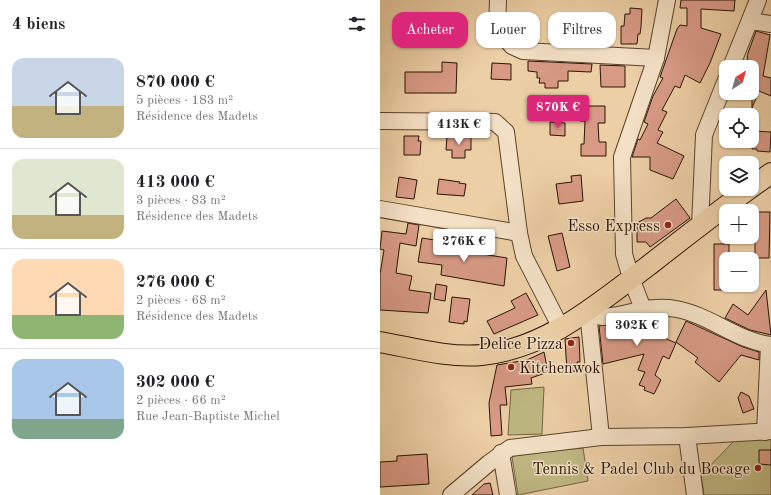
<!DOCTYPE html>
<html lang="fr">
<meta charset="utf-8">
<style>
:root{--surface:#fff;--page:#f2f2f2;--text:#202124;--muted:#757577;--line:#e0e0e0;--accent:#db2777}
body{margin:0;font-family:"Old Standard TT",serif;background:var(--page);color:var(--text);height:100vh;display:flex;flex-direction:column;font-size:15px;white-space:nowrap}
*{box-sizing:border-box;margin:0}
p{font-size:13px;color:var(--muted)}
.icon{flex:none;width:22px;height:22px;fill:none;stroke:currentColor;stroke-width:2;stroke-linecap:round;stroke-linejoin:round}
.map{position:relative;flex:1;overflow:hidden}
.details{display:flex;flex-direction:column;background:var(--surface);width:380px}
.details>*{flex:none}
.banner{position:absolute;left:12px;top:12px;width:319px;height:36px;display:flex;gap:8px}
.needle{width:26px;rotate:37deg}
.tools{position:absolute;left:339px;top:60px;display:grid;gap:8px}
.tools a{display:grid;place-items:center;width:40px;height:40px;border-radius:8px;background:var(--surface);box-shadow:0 1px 3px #0004;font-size:20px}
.price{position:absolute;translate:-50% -34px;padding:0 9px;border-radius:4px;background:#fff;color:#222;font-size:13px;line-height:26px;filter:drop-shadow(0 1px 2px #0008)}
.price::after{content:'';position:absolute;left:50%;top:24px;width:12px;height:9px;margin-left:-6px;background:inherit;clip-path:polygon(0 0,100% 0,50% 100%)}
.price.current{background:var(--accent);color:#fff}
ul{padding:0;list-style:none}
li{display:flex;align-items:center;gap:12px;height:100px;padding:0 12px}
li+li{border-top:1px solid var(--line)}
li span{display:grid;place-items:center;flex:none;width:112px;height:80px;border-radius:12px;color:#555}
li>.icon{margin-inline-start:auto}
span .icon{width:48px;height:48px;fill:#fffc;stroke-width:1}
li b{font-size:17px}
h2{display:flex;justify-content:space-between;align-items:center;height:48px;padding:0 12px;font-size:17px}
.chip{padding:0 14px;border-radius:12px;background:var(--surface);box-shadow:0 1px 3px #0004;font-size:14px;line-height:36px}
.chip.current{background:var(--accent);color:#fff}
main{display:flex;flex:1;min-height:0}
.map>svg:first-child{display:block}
</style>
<main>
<section class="details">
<h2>4 biens<svg class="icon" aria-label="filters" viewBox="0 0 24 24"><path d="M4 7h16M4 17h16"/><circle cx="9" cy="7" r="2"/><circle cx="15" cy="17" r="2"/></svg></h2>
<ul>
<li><span style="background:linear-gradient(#c9d6e8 60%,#c2b280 0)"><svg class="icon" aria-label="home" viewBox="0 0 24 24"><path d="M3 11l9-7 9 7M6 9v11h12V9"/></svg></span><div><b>870 000 €</b><p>5 pièces · 183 m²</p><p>Résidence des Madets</p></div></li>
<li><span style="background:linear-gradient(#dfe7d0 70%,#c2b280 0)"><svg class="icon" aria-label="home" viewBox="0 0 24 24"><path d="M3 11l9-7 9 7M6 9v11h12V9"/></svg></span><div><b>413 000 €</b><p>3 pièces · 83 m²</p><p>Résidence des Madets</p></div></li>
<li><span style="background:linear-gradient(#ffd9b3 70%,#8fb573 0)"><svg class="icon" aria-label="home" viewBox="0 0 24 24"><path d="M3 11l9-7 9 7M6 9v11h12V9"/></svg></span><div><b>276 000 €</b><p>2 pièces · 68 m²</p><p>Résidence des Madets</p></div></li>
<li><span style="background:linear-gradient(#a9c7e8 75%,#7fa58c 0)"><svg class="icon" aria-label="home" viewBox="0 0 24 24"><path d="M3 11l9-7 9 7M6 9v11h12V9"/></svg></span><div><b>302 000 €</b><p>2 pièces · 66 m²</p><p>Rue Jean-Baptiste Michel</p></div></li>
</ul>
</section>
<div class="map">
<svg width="391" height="495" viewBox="0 0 391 495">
<rect width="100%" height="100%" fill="#edcfa6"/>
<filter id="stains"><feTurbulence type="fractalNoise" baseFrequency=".005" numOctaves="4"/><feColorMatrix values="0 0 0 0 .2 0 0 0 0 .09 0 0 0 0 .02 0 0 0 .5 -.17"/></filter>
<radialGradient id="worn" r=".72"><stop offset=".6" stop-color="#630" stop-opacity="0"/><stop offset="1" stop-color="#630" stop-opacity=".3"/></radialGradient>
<!-- green -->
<g fill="#bfb882" stroke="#746643">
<path d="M164,387L162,434L128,435L131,390Z"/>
<path d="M391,439V495H324L321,475L354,441Z"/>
<path d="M203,448L208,481L138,495L132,457L142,453Z"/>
</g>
<!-- building -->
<g fill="#d89a85" stroke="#2a1404">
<path d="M301,0H355L354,11L321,9V28L341,34L330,63L320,83L305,75L300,88L295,86L282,110L287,112L278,130L283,132L277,143L304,156L293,179L270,170V157H252L258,139L260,140L268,124L264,122L273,96L283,78L280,77L297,29L300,25L307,26V8H300Z"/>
<path d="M250,8L262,9L261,27L260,34H258L257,44H241V26H244L245,14H250Z"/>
<path d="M376,31L390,35L383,76L391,78V96L379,91L372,108V67H366L368,53Z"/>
<path d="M148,61L212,64L211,72L188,71V81H178V88H165V83H159L160,78H157V72L148,71Z"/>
<path d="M62,62L77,63L76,93H25V72H62Z"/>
<path d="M112,63L131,64V80L111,79Z"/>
<path d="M220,65L245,66V87H221Z"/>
<path d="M200,106H225V123H218L219,142H226V156H201V144H204L205,121H200Z"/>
<path d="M170,122L185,123V136L170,135Z"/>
<path d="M372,131L391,132L390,152L377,151V149H372Z"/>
<path d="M24,136H39L38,141H41L40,155H24Z"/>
<path d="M67,136L91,137V150H85V158H72V150H66Z"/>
<path d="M201,175L203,201L179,204L176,184L192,182L191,176Z"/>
<path d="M19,177L37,180L34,199L16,197Z"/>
<path d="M59,179L80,182L79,183L86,184L84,196L57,194Z"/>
<path d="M296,199L310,218L270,247L266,242H257V223L266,218H271Z"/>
<path d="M375,212H390L389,258H375Z"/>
<path d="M28,223L39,225L36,246L20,243L16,273L32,276L29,290L51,293L48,313L0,310V274L4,250L0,249L2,231L26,234Z"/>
<path d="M182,233L190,267L177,271L168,236Z"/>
<path d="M42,238L61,241L60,247L81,250L82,245L97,247L96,253L127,258L124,286L61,275L62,265L38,262Z"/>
<path d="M334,244H349V259H346V290H334Z"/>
<path d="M56,284L67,286L65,301L54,299Z"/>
<path d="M386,290L391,335L370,330L345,318L353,304L368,315Z"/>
<path d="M146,293L158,315L114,334L107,321L135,308L131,301Z"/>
<path d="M72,297L90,299L87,322L84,321V324L69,322Z"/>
<path d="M278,317L272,330L276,331L275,334L296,343L289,359L283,356L275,375L281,380L274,394L264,390L265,387L259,385L265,372L258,370L264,354L223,364L219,326Z"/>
<path d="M306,321L363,347L379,352V360L361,355L339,382L315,362L318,358L296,342Z"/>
<path d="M199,337L200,362H197L198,371L187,372L185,339Z"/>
<path d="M164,352L168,372L151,378L152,384L125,387L127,405H120L122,435L111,436L109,403L117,365L147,360Z"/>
<path d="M361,392L369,396L374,409L363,413L358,398Z"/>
<path d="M379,450H391V465L379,464Z"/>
<path d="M47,454L49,484L0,487V462L17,461V456Z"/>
<path d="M110,483L113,495H92L104,484Z"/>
</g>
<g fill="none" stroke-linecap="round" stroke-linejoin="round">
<defs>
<g id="minor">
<path d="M118,0L117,29L132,46L143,51L276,58"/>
<path d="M370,21L391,24"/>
<path d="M351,67L378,0"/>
<path d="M0,121L115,122L126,132L139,233L144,256L181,328"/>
<path d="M0,209L139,233"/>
<path d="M320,226L324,135L346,80"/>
<path d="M263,309L251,278L244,254L242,157L276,58L287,0"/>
<path d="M385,432L389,345"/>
<path d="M307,436L315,495"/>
<path d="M221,437L208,312C213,314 218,317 223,317C248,315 270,304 296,309C330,315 357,341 391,345"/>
<path d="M121,453L128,495"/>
<path d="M71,495L109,463L130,448L221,437L307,436L391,431"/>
</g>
<g id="major">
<path d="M372,187L391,173"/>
<path d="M0,342C33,348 68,358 102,355C168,348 217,304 268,266C301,240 335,214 369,189"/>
</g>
</defs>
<!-- minor casing -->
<use href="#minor" stroke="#5b432c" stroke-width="18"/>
<!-- major casing -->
<use href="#major" stroke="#2a1404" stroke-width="22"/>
<!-- minor -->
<use href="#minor" stroke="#f3e0c5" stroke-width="16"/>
<!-- major -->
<use href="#major" stroke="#edcfa6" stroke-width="20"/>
</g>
<!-- markers -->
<g fill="#8f2418" stroke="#f3e0c5" stroke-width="1.5">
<circle cx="288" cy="225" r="4"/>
<circle cx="191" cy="343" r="4"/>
<circle cx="131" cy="367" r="4"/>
<circle cx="378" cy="468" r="4"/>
</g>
<g text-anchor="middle" stroke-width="3" stroke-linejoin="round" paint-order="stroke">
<!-- poi labels -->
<g font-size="16" fill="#2a1404" stroke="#f3e0c5" text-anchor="end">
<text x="280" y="231">Esso Express</text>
<text x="183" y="349">Delice Pizza</text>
<text x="139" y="373" text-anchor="start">Kitchenwok</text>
<text x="370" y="474">Tennis &amp; Padel Club du Bocage</text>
</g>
</g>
<rect width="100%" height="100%" filter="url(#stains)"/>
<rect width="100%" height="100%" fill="url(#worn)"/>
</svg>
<div class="tools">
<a><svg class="needle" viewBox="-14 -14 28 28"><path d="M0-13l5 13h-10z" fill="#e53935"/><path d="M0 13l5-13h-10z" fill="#757577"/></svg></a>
<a><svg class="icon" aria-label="locate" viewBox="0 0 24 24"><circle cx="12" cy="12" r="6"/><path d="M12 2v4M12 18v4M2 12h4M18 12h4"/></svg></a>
<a><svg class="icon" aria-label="layers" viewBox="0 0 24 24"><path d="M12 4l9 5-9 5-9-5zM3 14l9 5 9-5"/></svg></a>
<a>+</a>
<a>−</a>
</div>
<b class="price current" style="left:178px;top:129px">870K €</b>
<b class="price" style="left:79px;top:146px">413K €</b>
<b class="price" style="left:84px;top:263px">276K €</b>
<b class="price" style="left:257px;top:347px">302K €</b>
<div class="banner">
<a class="chip current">Acheter</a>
<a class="chip">Louer</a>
<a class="chip">Filtres</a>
</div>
</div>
</main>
